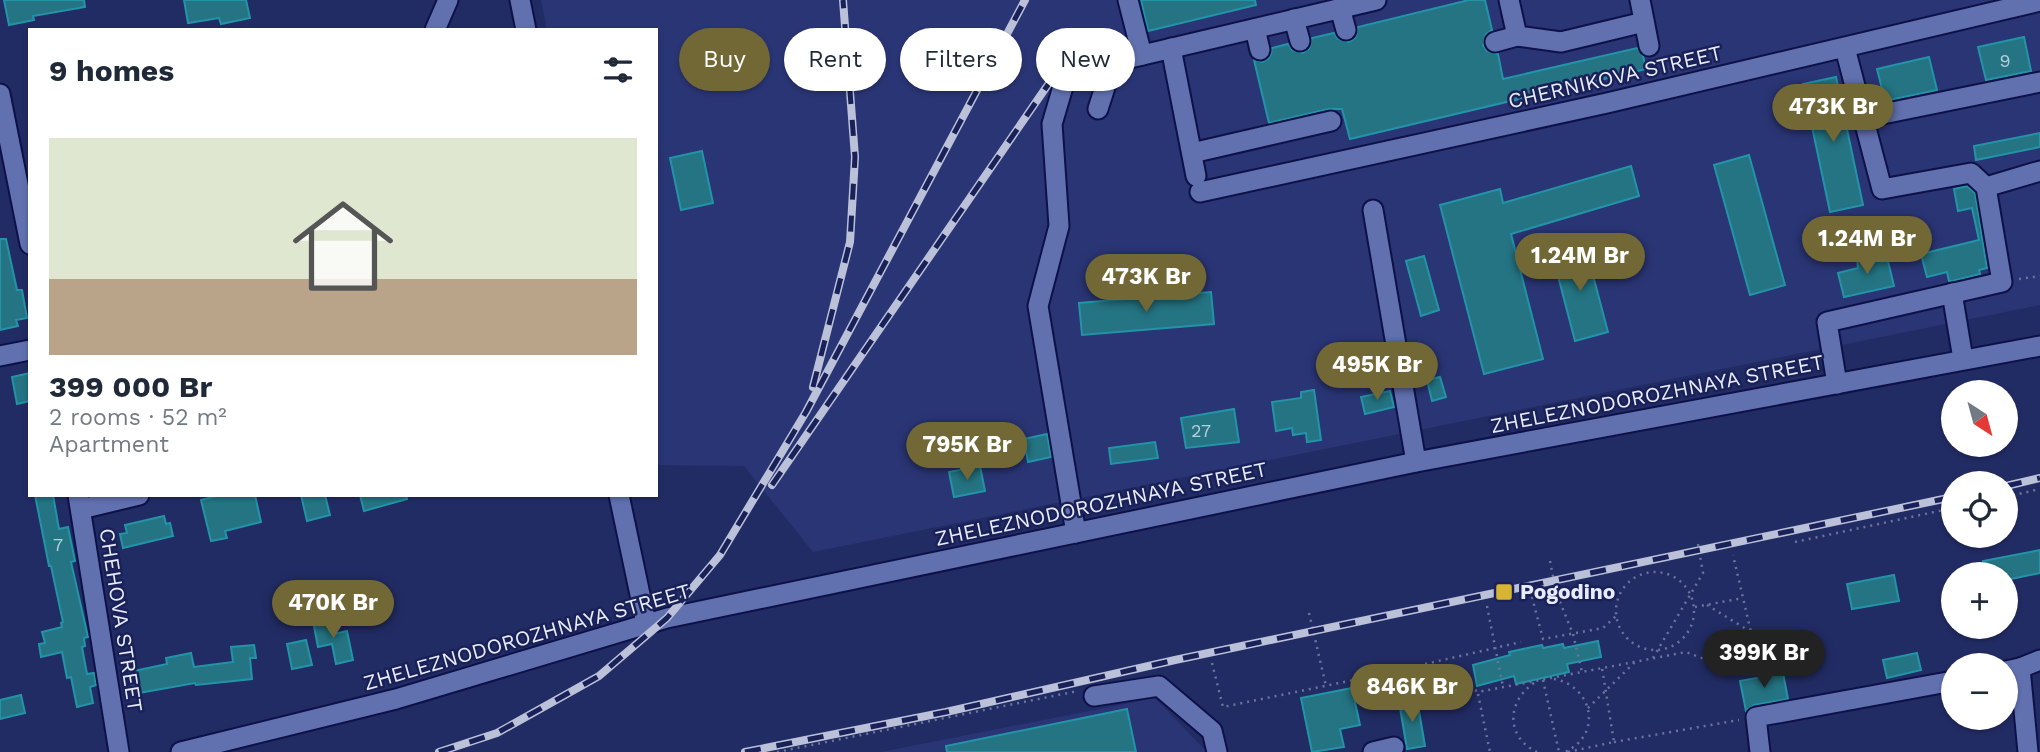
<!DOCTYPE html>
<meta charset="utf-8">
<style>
:root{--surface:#fff;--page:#f6f6f7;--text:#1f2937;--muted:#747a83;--line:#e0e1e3;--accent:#726836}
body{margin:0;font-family:"Work Sans",sans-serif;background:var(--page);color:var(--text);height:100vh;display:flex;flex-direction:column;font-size:26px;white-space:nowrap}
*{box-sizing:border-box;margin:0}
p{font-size:23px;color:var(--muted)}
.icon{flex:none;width:38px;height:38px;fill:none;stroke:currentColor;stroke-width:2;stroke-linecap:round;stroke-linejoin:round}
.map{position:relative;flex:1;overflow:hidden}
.side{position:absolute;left:28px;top:28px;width:630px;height:469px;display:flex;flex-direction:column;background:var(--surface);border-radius:0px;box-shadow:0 2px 5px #0004}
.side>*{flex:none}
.top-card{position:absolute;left:679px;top:28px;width:665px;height:63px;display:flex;gap:14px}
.needle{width:46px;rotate:144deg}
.tools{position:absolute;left:1941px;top:380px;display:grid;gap:14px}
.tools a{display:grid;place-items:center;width:77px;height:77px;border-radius:50%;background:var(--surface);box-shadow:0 2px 5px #0004;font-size:35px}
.price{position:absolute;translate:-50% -60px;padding:0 16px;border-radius:24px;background:var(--accent);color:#fff;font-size:23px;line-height:46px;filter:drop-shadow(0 2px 4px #0008)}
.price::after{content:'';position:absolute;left:50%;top:42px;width:21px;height:16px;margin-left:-10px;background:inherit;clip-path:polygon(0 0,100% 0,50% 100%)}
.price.current{background:#222;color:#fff}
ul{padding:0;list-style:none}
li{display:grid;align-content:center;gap:14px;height:371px;padding:0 21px}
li+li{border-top:2px solid var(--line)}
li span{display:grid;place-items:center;height:217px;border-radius:0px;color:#555}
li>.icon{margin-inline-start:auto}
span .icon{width:126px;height:126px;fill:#fffc;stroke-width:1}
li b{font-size:30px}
h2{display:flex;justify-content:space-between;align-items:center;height:84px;padding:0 21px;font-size:30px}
.pill{padding:0 24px;border-radius:32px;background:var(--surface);box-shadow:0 2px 5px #0004;font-size:24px;line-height:63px}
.pill.current{background:var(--accent);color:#fff}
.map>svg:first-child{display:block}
</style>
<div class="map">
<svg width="2040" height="752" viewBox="0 0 2040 752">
<rect width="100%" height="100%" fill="#222c64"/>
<!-- built -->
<g fill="#2a3575">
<path d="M541,0H2040V305L813,552L744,466L656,465V30H547Z"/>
<path d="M1155,698L1207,752H881Z"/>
</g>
<!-- building -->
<g fill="#247483" stroke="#2394a8" stroke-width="2">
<path d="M4,0H84L85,7L33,16L34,20L9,25Z"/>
<path d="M184,0H246L250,18L221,24L219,18L188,23Z"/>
<path d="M1141,0H1255L1256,5L1148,31Z"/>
<path d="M1469,0H1485L1492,30L1486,34L1483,45L1487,51L1498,54L1503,79L1637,48L1643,56L1646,69L1350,139L1342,109H1328L1269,123L1254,60L1262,62L1268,59L1271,54L1272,48L1288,44L1292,50L1303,53L1309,49L1312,38L1334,33L1338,39L1349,42L1355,38L1358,27Z"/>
<path d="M2024,37L2031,71L1986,80L1978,47Z"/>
<path d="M1929,57L1937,90L1885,101L1877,69Z"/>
<path d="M1836,77L1863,205L1830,212L1803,84Z"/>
<path d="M2040,133V147L1976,160L1974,146Z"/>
<path d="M702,151L713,203L681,210L670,158Z"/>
<path d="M1749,155L1785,285L1750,295L1714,165Z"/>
<path d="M1631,166L1639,196L1511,234L1543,359L1484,374L1440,205L1500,189L1503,203Z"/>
<path d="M1967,186L1975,193L1987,268L1979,270L1980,274L1952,281H1949L1947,272L1927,277L1921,254L1979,240L1972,208L1958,211L1954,189Z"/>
<path d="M0,239H6L17,290H22L27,318L16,320L18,326L0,330Z"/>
<path d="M1585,245L1608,332L1575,341L1552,253Z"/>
<path d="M1886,253L1894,286L1844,297L1838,273L1858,268L1857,260Z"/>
<path d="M1424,256L1439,310L1421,316L1406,261Z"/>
<path d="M1211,292L1214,324L1082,335L1079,303Z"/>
<path d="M30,373V401L17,404L12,377Z"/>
<path d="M1440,377L1446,397L1432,401L1427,380Z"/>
<path d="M1314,390L1321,440L1307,442L1306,433L1293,435L1292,428L1276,431L1272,402L1301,398V392Z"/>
<path d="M1390,391L1394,407L1365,414L1361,397Z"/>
<path d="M1234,409L1239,442L1186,448L1181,418Z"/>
<path d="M1047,434L1051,457L1028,462L1024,439Z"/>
<path d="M1155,442L1158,458L1111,464L1109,448Z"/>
<path d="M980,466L985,491L954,497L949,472Z"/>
<path d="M35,495H53L59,529L68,527L75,561L71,562L88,637L84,638L85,646L82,647L87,674L94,673L96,685L90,687L93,703L77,707L71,677L67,678L62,652L41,657L39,644L45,643L42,632L62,627L61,623L63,622L51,566H49Z"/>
<path d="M220,495H255L261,522L225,531L227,538L211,541L201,500Z"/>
<path d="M301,495H325L330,515L307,521Z"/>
<path d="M360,495H406L407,499L364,511Z"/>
<path d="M164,516L166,524L170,523L173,536L123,548L120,534L127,533L125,525Z"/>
<path d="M2040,550V573L2006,580V574H1985L1983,561Z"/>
<path d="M1894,575L1899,601L1852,609L1847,584Z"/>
<path d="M331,618L334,634L347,631L353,660L336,664L332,644L318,647L313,621Z"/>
<path d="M306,640L312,665L292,669L287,644Z"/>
<path d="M1598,641L1601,657L1567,664L1569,672L1516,684L1514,676L1477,686L1473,665L1510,655L1509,652L1542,645L1543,648L1563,644L1564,648Z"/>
<path d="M254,645L256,658H250L252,679L196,685L195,683L133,694L129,672L167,664L166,658L191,653L194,667L233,662L231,647Z"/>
<path d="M1917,653L1921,670L1887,678L1883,660Z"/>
<path d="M1783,673L1788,699L1754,705L1746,711L1740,681Z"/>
<path d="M1352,688L1360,725L1340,729L1344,747L1312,752L1301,698Z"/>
<path d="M21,695L25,713L0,719V700Z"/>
<path d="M1417,699L1425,746L1407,749L1399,702Z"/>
<path d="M1127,709L1136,752H947L946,746Z"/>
</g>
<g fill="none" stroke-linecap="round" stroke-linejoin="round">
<defs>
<g id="minor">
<path d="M520,0L526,30"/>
<path d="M1128,0L1142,55"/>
<path d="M1509,0L1517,36L1561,42L1644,22"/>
<path d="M1640,0L1649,46"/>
<path d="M1340,8L1346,30"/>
<path d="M1294,19L1300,41"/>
<path d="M1255,29L1260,50"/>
<path d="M435,30L448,0"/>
<path d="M1495,42L1517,36"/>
<path d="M1171,48L1196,176"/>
<path d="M1072,56L1052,124L1059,226L1038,306L1076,533"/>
<path d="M0,94L30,244"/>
<path d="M1098,109L1113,62L1376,0"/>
<path d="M1863,118L2040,82"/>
<path d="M1192,153L1331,121"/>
<path d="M1986,187L2040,171"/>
<path d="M1200,192L1607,103L2040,1"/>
<path d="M1373,210L1416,462"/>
<path d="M1952,293L1963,359"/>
<path d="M0,356L30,350"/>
<path d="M1837,384L1827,322L2002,282L1986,187L1971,173L1882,189L1845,48"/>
<path d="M78,495L119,752"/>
<path d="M619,495L646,623"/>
<path d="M81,509L139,495"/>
<path d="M2020,668L2040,660"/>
<path d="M2006,671L2020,668L2028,752"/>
<path d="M1094,696L1159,686L1212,731L1217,752"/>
<path d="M181,752L396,699L667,618L1416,462L2040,346"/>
<path d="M1373,752L1394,747"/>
<path d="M1760,752L1756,717L1953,681"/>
</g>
</defs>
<!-- minor casing -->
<use href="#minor" stroke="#0e1147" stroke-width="23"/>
<!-- path -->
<g stroke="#6c749c" stroke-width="2.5" stroke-dasharray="2 5" stroke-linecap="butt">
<path d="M2019,279L2040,276"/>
<path d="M2006,497L2040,489"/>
<path d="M1795,542L1953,508"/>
<path d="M1550,561L1556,592L1573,634L1582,672"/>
<circle cx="1655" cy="611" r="39"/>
<path d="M1532,597L1543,639L1603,628L1616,616"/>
<path d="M1707,605L1751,632"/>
<path d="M1487,606L1503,687"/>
<path d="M1695,607L1743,598"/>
<path d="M1309,613L1326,686"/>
<path d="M1653,658L1703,573L1698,544"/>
<path d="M1212,663L1223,707L1373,676L1521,642"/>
<path d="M1373,676L1378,701L1466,684L1478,692L1686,652L1745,675L1760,671L1733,555"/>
<path d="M1554,679C1593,686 1603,735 1565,752"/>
<path d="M1543,680L1559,752"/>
<path d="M1534,683C1507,701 1505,737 1537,752"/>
<path d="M1478,694L1490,752"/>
<path d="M1588,708L1635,662"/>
<path d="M1614,742L1739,720"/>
<path d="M777,752L1078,691"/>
<path d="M1568,752L1614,742L1602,668"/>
</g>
<!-- minor -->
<use href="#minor" stroke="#6171b0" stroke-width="19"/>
<defs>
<g id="rail">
<path d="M813,387L850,242L855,157L843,0"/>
<path d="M772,485L1065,60"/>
<path d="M2006,486L2040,478"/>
<path d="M439,752L497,733L599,676L667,618L720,555L806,412L1025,0"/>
<path d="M745,752L946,712L1175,660L1953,497"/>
</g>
</defs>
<!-- rail casing -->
<use href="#rail" stroke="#bac1d8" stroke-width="8"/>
<!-- rail -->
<use href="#rail" stroke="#1a2159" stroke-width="5" stroke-dasharray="16" stroke-linecap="butt"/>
</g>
<!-- markers -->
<rect fill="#d8b434" stroke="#1a2159" stroke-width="2.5" x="1495" y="583" width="18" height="18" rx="3.5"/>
<g text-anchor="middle" stroke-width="5" stroke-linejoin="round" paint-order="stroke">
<!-- number labels -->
<g font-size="18" fill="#b6cedc">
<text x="2005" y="67">9</text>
<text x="1201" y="437">27</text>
<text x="58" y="551">7</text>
</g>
<!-- street labels -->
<g font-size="21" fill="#e7ecfa" stroke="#1a2159">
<text transform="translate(1615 77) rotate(-13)" y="7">CHERNIKOVA STREET</text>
<text transform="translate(1657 394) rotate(-11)" y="7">ZHELEZNODOROZHNAYA STREET</text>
<text transform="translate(1101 504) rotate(-12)" y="7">ZHELEZNODOROZHNAYA STREET</text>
<text transform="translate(121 620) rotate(81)" y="7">CHEHOVA STREET</text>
<text transform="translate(527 637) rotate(-16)" y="7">ZHELEZNODOROZHNAYA STREET</text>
</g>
<!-- poi labels -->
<g font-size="21" font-weight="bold" fill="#e7ecfa" stroke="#1a2159" text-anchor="start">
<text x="1520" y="599">Pogodino</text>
</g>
</g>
</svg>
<div class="tools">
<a><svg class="needle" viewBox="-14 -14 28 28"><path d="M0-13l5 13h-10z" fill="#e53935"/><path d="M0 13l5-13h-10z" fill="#747a83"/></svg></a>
<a><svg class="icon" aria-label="locate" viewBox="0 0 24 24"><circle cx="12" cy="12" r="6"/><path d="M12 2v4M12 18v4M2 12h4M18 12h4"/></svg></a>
<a>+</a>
<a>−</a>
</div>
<b class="price" style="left:1833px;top:144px">473K Br</b>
<b class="price" style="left:1867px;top:276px">1.24M Br</b>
<b class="price" style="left:1580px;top:293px">1.24M Br</b>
<b class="price" style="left:1146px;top:314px">473K Br</b>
<b class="price" style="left:1377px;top:402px">495K Br</b>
<b class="price" style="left:967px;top:482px">795K Br</b>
<b class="price" style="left:333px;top:640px">470K Br</b>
<b class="price current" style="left:1764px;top:690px">399K Br</b>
<b class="price" style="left:1412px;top:724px">846K Br</b>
<div class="top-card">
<a class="pill current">Buy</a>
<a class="pill">Rent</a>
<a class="pill">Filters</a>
<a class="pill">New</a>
</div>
<section class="side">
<h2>9 homes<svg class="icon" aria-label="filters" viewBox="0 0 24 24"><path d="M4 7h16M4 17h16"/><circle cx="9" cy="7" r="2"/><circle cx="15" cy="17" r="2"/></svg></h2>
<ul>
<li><span style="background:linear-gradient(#dfe7d0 65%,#b9a48a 0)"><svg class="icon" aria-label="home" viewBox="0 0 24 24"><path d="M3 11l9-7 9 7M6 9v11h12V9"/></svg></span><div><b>399 000 Br</b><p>2 rooms · 52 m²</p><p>Apartment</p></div></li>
</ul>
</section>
</div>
